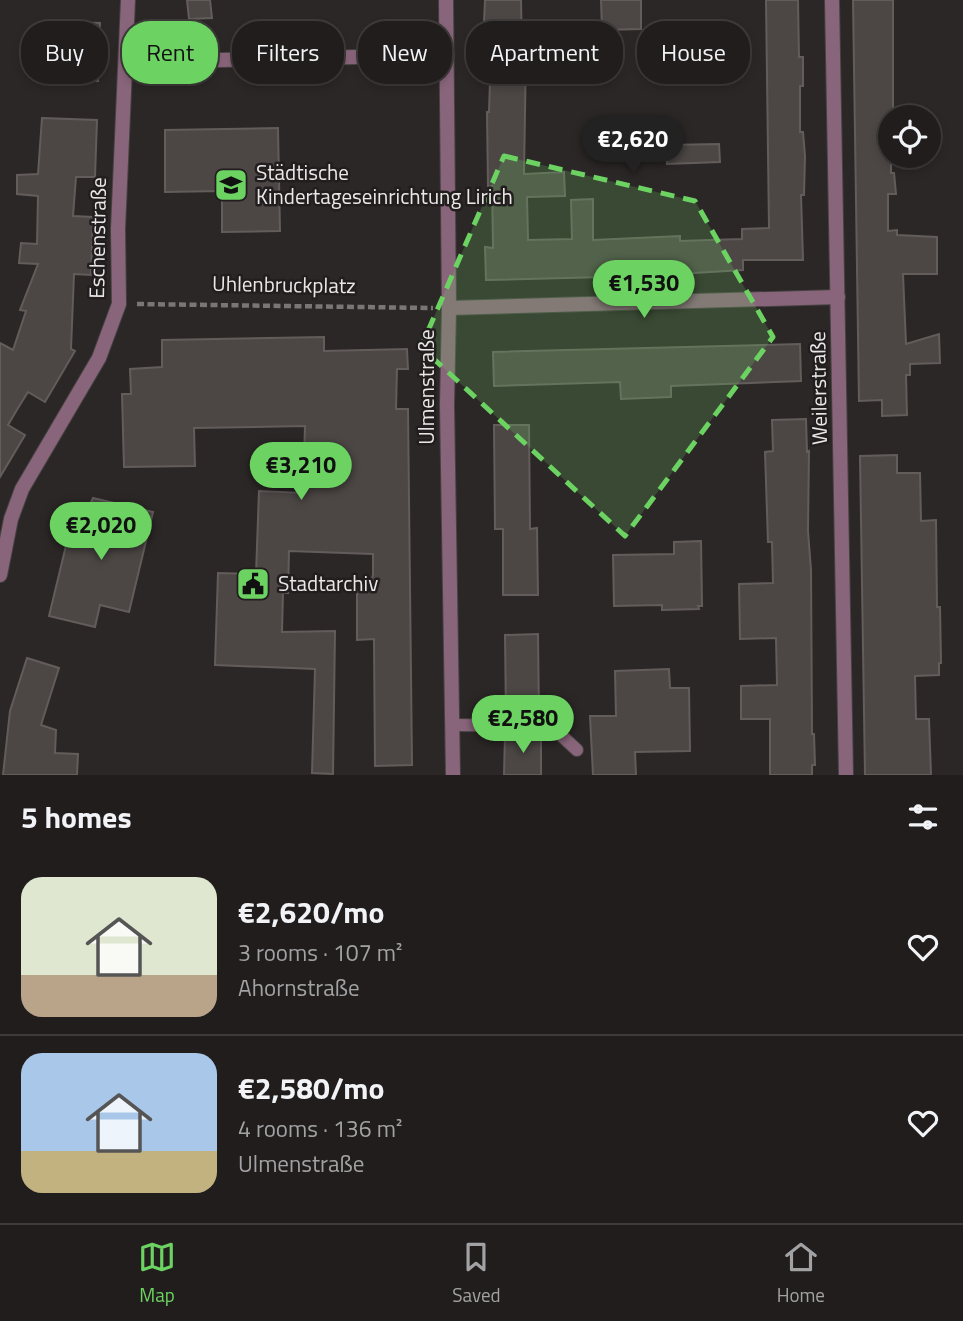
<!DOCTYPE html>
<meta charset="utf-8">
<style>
:root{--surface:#211d1d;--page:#2d2a2a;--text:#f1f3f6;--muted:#a2a2a4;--line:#3e3b3b;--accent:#6cd362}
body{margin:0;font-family:"Titillium Web",sans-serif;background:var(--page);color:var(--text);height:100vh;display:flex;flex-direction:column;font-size:26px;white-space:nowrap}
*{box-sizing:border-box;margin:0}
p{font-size:23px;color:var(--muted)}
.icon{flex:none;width:38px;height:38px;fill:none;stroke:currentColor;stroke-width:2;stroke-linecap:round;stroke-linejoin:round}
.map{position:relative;height:775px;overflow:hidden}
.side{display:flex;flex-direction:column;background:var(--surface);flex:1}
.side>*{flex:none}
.guide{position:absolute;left:21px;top:21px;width:922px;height:63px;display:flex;gap:14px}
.buttons{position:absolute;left:878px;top:105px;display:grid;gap:14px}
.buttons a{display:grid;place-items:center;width:63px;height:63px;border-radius:50%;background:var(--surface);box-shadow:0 4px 10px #0003,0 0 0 2px var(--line);font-size:35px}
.price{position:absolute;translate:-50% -60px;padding:0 16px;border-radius:24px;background:var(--accent);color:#111;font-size:23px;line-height:46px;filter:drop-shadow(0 2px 4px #0008)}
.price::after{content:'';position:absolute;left:50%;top:42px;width:21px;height:16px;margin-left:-10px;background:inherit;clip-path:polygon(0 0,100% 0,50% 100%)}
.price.on{background:#222;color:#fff}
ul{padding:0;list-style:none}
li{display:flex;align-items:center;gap:21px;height:175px;padding:0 21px}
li+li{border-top:2px solid var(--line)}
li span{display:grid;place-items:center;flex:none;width:196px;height:140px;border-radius:21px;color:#555}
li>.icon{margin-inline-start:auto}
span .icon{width:84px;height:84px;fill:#fffc;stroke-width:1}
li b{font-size:30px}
h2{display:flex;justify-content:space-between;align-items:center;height:84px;padding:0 21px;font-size:30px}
.tag{padding:0 24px;border-radius:28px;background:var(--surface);box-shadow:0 4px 10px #0003,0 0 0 2px var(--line);font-size:24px;line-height:63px}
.tag.on{background:var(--accent);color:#111}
.tabs{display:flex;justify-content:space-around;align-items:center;height:98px;border-top:2px solid var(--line);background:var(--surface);font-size:19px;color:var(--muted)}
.tabs a{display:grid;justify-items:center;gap:4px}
.tabs .on{color:var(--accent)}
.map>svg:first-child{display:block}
</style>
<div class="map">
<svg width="963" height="775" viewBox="0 0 963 775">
<rect width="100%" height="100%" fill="#2c2727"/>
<!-- building -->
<g fill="#4c4745" stroke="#625d5b" stroke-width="2">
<path d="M187,0H210L212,18L189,19Z"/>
<path d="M485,0H521L522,50H526L524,174L564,172L565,196L527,197L528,240L572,239L571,200L593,199V240L680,236V241L742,239V229L769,228L766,0H798L799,57H803V86H800V132H803L805,156L804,195H801L803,260H743V270L644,276L486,280L485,247L493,248L492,186H488L487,112H489L490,81L489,50H486V23L484,22Z"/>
<path d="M601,0H641V29L602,30Z"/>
<path d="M853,0H893V117H891V173H894L896,194H888V231L897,230V235L937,237V274H903L906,344L939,334L940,363L910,364V375H906L907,415L882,416V400L859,401Z"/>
<path d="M66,22L100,23L98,81L65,80Z"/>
<path d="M42,118L97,120L95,177H76L73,216L93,217L91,275L74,274L71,349L75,351L45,402L28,392L18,408L8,425L25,435L0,477V343L13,350L26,311L20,310L38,264L19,263L21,243L37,244L38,196L17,194V175L38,174Z"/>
<path d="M278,128L280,231L222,232V191L165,192V130Z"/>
<path d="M719,144L720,162L667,164V145Z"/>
<path d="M324,337V351L407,349L408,369H397L396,409H408L412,765L375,766L374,639L357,640V591L368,590L373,575V554L289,551L288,593H283L282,632L335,631L333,774L312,773L315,669L215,665L218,573L256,574L259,491L303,493L305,426L194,428L195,466L124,467L122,394H131L130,369L162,367V340Z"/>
<path d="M800,344L801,381L671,386V397L621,399L620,382L494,386L493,352Z"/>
<path d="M806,419L807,452L809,451L808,531L811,570L812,734H814L815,765H812V775H770V719H741V686L777,685L776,638L740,639L739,584L773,583L772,542H768L765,452L773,451L772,420Z"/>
<path d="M494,425H529L530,529L537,528L538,595H503V529H495Z"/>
<path d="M897,455V473H920L921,521L936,520L937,607H940L941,663H939V675L915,676L916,719H929L931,775H865L860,456Z"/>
<path d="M93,498L153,512L129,612L100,605L95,627L49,616L70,529L78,531Z"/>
<path d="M701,541L702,606H698L699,609L662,610V605L614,606L613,555L674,554V542Z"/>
<path d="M538,634L539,717H506L505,635Z"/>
<path d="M27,658L59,668L41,725L56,730L55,753L78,754L77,775H3L10,711Z"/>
<path d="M669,669L670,688H689L690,751L635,752L636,775H593L590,716H616L615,671Z"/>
<path d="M505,734L541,735V775H504Z"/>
</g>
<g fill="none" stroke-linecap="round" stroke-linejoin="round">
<defs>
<path id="service" d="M453,725L551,726L577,750"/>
<g id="minor">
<path d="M832,0L846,775"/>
<path d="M126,62L447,55"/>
<path d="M449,308L838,297"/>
<path d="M0,575L11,519L22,489L99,358L119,304L118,229L128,0"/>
</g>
<path id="tertiary" d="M446,0L449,308L447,405L453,775"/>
</defs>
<!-- service casing -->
<use href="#service" stroke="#474242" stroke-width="14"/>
<!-- minor casing -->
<use href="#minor" stroke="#474242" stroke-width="16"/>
<!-- tertiary casing -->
<use href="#tertiary" stroke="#474242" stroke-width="16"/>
<!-- path -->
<path stroke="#7a7676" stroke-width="4.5" stroke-dasharray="7 3.5" stroke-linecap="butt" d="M137,304L433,308"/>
<!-- service -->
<use href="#service" stroke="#89657b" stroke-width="12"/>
<!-- minor -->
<use href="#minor" stroke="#89657b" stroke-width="14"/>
<!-- tertiary -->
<use href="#tertiary" stroke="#89657b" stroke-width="14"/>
</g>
<!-- marked area -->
<path fill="#6cd362" fill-opacity="0.2" stroke="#6cd362" stroke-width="5" stroke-dasharray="14 9" stroke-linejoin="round" d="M504,156L695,201L773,337L625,536L421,347Z"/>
<!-- icons -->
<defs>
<symbol id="school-square" viewBox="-11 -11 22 22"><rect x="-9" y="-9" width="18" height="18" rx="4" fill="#6cd362" stroke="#221d1e"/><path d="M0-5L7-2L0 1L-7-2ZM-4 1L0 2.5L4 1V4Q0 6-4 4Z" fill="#111"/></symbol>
<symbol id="civic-square" viewBox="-11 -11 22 22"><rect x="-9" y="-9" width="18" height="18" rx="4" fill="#6cd362" stroke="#221d1e"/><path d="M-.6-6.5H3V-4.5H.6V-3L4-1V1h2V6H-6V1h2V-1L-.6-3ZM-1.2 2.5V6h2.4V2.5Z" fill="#111"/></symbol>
</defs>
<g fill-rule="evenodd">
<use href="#school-square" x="212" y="166" width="38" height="38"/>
<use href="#civic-square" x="234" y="565" width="38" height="38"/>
</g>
<g text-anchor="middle" stroke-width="5" stroke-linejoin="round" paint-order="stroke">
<!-- poi labels -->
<g font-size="21" fill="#eae7e7" stroke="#221d1e" text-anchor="start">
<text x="256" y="180">Städtische<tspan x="256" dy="24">Kindertageseinrichtung Lirich</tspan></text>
<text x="278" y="591">Stadtarchiv</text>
</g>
<!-- street labels -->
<g font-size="21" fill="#eae7e7" stroke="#221d1e">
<text transform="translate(98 238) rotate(-89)" y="7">Eschenstraße</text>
<text transform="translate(284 285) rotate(1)" y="7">Uhlenbruckplatz</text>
<text transform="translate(427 387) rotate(-90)" y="7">Ulmenstraße</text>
<text transform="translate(819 388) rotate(-91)" y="7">Weilerstraße</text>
</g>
</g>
</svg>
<div class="buttons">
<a><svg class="icon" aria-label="locate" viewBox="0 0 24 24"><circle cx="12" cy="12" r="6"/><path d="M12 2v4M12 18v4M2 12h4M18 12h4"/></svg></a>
</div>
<b class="price on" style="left:633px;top:176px">€2,620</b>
<b class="price" style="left:644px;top:320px">€1,530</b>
<b class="price" style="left:301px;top:502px">€3,210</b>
<b class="price" style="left:101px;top:562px">€2,020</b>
<b class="price" style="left:523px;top:755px">€2,580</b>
<div class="guide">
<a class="tag">Buy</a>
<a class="tag on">Rent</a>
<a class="tag">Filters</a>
<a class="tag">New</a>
<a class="tag">Apartment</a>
<a class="tag">House</a>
</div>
</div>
<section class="side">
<h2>5 homes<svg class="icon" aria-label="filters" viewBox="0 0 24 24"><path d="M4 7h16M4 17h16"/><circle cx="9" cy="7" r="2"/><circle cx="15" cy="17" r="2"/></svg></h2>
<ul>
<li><span style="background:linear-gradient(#dfe7d0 70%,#b9a48a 0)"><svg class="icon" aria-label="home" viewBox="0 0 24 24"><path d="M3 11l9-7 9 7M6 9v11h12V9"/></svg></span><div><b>€2,620/mo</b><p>3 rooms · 107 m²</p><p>Ahornstraße</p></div><svg class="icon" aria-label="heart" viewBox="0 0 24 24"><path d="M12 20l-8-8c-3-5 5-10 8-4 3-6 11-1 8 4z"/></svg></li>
<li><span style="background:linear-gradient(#a9c7e8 70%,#c2b280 0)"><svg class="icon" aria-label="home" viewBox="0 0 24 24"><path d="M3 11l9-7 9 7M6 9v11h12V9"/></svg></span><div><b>€2,580/mo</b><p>4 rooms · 136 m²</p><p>Ulmenstraße</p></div><svg class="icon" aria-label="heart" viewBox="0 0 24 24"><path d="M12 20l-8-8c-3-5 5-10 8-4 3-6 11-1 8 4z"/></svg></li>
</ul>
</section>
<nav class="tabs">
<a class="on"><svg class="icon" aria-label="map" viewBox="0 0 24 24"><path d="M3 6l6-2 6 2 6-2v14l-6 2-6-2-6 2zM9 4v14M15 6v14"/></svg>Map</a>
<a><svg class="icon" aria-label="saved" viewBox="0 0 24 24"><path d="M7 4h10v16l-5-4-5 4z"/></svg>Saved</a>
<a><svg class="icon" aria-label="home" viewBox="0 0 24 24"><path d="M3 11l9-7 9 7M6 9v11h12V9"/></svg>Home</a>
</nav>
